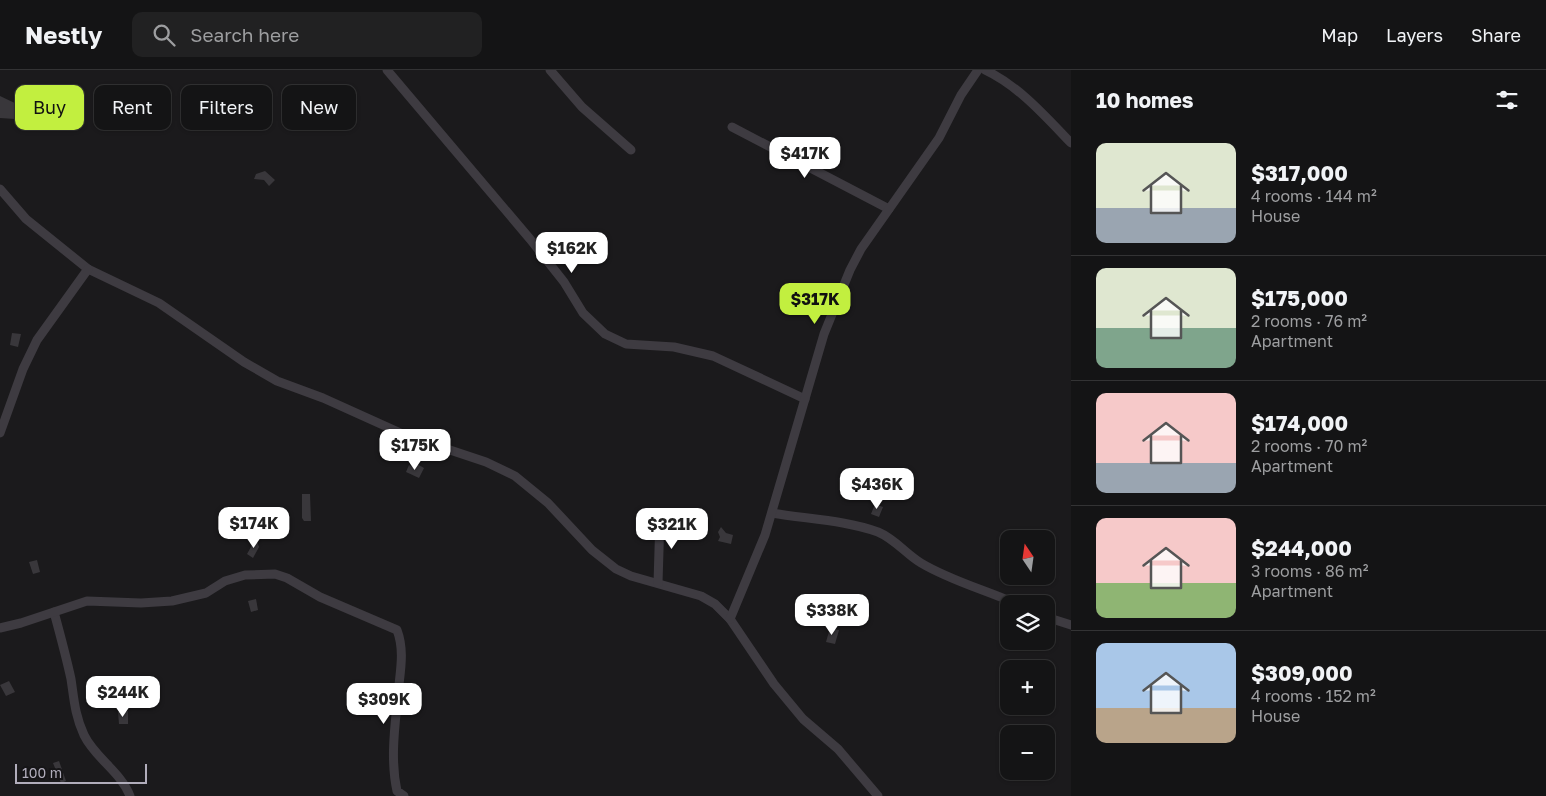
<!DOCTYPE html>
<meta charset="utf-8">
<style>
:root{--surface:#141415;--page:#212122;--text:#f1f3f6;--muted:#9d9ea0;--line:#333334;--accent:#c2ef3f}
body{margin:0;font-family:"Golos Text",sans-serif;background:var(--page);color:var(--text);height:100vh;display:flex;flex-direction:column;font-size:19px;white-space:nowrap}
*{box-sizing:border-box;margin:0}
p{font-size:16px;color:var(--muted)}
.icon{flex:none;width:28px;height:28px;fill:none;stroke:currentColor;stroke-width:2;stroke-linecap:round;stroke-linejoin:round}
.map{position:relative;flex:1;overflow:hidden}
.side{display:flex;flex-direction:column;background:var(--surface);width:475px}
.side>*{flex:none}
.top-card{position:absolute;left:15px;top:15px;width:475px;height:45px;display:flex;gap:10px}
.needle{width:32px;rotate:347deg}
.tools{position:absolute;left:1000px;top:460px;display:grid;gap:10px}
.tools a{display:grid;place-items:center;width:55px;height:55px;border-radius:10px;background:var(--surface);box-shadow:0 1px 4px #0004,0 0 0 1px var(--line);font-size:25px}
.scale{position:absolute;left:15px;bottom:12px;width:132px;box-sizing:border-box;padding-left:5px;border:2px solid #b1adbb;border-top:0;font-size:14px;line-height:18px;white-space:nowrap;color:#b1adbb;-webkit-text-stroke:4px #161517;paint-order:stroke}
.price{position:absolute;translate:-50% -42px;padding:0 11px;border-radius:10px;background:#fff;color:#222;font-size:16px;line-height:32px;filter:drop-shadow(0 1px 2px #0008)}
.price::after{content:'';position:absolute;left:50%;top:30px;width:15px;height:11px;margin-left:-8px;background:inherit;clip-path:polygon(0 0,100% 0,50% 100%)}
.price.selected{background:var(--accent);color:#111}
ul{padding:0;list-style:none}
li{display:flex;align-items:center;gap:15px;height:125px;padding:0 25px}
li+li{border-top:1px solid var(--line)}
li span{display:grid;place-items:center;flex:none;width:140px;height:100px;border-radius:10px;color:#555}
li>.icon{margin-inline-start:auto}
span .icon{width:60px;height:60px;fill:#fffc;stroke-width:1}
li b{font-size:21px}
h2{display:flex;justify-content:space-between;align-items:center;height:60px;padding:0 25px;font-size:21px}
.pill{padding:0 18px;border-radius:10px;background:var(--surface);box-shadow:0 1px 4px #0004,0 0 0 1px var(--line);font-size:18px;line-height:45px}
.pill.selected{background:var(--accent);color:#111}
header{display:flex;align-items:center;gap:30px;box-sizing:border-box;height:70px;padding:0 25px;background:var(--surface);border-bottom:1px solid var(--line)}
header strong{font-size:24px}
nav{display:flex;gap:28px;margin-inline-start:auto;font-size:18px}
.search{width:350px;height:45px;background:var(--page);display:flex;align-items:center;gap:12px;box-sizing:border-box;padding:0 18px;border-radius:10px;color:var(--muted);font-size:19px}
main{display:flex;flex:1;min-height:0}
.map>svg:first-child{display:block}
</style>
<header>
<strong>Nestly</strong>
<div class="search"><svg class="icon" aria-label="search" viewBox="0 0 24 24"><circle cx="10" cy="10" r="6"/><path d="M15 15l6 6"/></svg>Search here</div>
<nav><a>Map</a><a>Layers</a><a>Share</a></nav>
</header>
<main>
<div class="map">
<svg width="1071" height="726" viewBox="0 0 1071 726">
<rect width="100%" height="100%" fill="#1b1a1c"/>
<!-- building -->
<g fill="#39373b">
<path d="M0,26L21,36L15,49L0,48Z"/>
<path d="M265,101L275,110L269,116L264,110L254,109L256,104Z"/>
<path d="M12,263L21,264L18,277L10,275Z"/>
<path d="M417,394L424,398L419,408L406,402L409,395L415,398Z"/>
<path d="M302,424H310L311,451H304L302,448Z"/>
<path d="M875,434L883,437L879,447L871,444Z"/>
<path d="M721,457L726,463L733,465L731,474L718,471L720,467L718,462Z"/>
<path d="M256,468L259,477L253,488L247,484Z"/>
<path d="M37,490L40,502L33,504L29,492Z"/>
<path d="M256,529L258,540L251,542L248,531Z"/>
<path d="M830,558L839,560L835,574L826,572Z"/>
<path d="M9,611L15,622L6,626L0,615Z"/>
<path d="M128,641V654H119L118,642Z"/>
<path d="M59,691L66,711L61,713L53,693Z"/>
</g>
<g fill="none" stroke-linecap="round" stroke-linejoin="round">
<!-- minor -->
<g stroke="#3e3b41" stroke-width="9">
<path d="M387,0L530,169L564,212L583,243L605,264L626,274L674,277L713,286L805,329"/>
<path d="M550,0L582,37L631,80"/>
<path d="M985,0C1019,16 1045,46 1071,73"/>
<path d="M732,57L889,139"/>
<path d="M0,119L26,149L88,199L159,233L244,292L277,311L323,328L405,365L486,392L515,406L548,433L592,480L616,499L631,506L701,526L715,534L730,549L774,614L803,649L838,679L878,726"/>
<path d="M0,363L23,299L37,270L88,199"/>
<path d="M772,443C806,449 845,450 878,462C895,469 906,484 921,493C951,511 986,520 1017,534"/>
<path d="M658,513L660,447"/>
<path d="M54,542C60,564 66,586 71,609C74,629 75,646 84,665C95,688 121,702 130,726"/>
<path d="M1046,547L1071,555"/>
<path d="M730,549L765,465L824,264L850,200L861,179L939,68L961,25L978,0"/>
<path d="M0,558L21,553L87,531L141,533L172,531L206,523L225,511L245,505L275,504L287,508L320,527L397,560C405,581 400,602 398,624C395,656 390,689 397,721L404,726"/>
</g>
</g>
</svg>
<div class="tools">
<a><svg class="needle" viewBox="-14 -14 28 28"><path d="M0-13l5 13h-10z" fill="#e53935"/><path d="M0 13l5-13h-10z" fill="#9d9ea0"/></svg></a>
<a><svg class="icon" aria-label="layers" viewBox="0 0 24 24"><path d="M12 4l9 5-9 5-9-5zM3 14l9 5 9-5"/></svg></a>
<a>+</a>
<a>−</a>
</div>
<div class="scale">100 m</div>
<b class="price" style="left:805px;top:109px">$417K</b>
<b class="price" style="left:572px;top:204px">$162K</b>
<b class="price selected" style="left:815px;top:255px">$317K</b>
<b class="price" style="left:415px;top:401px">$175K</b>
<b class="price" style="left:877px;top:440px">$436K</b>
<b class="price" style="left:254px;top:479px">$174K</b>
<b class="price" style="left:672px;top:480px">$321K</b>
<b class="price" style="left:832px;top:566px">$338K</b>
<b class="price" style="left:123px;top:648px">$244K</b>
<b class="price" style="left:384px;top:655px">$309K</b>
<div class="top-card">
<a class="pill selected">Buy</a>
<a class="pill">Rent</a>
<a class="pill">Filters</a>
<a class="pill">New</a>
</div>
</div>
<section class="side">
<h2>10 homes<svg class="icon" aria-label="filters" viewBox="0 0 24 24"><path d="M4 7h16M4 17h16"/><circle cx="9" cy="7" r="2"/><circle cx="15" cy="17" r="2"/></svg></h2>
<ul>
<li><span style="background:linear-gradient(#dfe7d0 65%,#9aa5b1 0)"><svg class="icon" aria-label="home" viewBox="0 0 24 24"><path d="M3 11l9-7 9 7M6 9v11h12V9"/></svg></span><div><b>$317,000</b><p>4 rooms · 144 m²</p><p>House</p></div></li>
<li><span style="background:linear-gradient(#dfe7d0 60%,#7fa58c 0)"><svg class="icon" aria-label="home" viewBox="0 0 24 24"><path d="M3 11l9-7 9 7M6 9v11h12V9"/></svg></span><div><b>$175,000</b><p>2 rooms · 76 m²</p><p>Apartment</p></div></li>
<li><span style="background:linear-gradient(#f6c9c9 70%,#9aa5b1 0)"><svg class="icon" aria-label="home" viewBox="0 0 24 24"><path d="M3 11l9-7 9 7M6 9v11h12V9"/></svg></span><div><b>$174,000</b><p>2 rooms · 70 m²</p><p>Apartment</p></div></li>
<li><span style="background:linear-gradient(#f6c9c9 65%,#8fb573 0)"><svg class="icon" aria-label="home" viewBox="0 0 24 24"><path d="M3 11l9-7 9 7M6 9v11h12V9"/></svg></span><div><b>$244,000</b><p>3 rooms · 86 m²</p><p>Apartment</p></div></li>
<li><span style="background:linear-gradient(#a9c7e8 65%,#b9a48a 0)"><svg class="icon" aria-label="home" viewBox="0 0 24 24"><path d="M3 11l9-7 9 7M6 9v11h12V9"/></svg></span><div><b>$309,000</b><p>4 rooms · 152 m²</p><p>House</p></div></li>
</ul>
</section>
</main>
